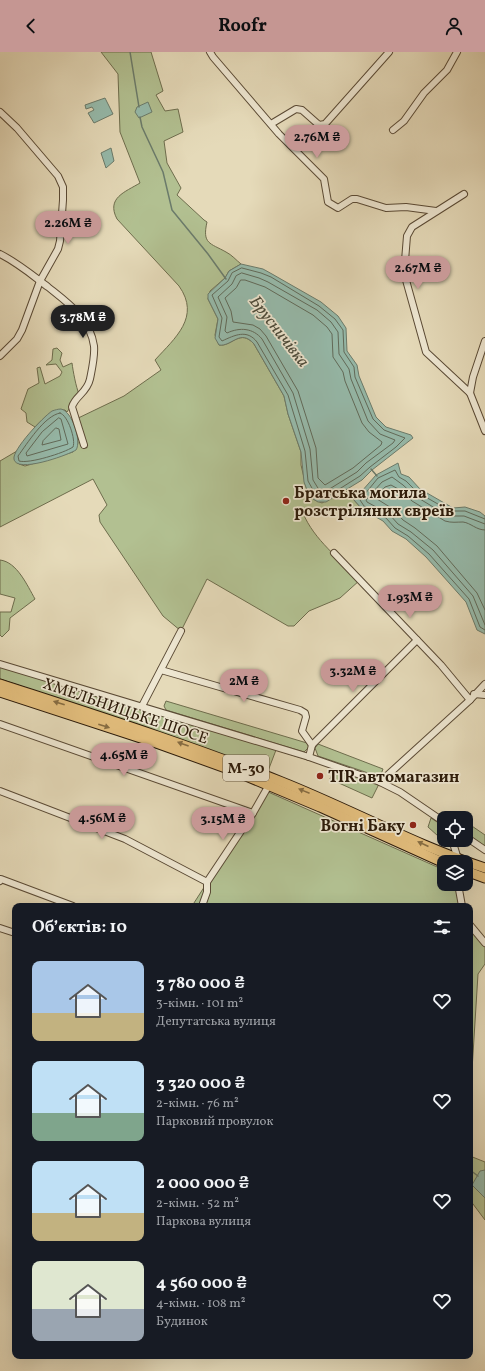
<!DOCTYPE html>
<html lang="uk">
<meta charset="utf-8">
<style>
:root{--surface:#171b24;--page:#20242c;--text:#f1f3f6;--muted:#9ea1a6;--accent:#c59692}
body{margin:0;font-family:Vollkorn,serif;background:var(--page);color:var(--text);height:100vh;display:flex;flex-direction:column;font-size:15px;white-space:nowrap}
*{box-sizing:border-box;margin:0}
p{font-size:13px;color:var(--muted)}
.icon{flex:none;width:22px;height:22px;fill:none;stroke:currentColor;stroke-width:2;stroke-linecap:round;stroke-linejoin:round}
.map{position:relative;flex:1;overflow:hidden}
.panel{position:absolute;left:12px;top:851px;width:461px;height:456px;display:flex;flex-direction:column;background:var(--surface);border-radius:8px;box-shadow:0 4px 16px #0002}
.panel>*{flex:none}
.tools{position:absolute;left:437px;top:759px;display:grid;gap:8px}
.tools a{display:grid;place-items:center;width:36px;height:36px;border-radius:8px;background:var(--surface);box-shadow:0 4px 16px #0002;font-size:20px}
.price{position:absolute;translate:-50% -34px;padding:0 9px;border-radius:14px;background:var(--accent);color:#111;font-size:13px;line-height:26px;filter:drop-shadow(0 1px 2px #0008)}
.price::after{content:'';position:absolute;left:50%;top:24px;width:12px;height:9px;margin-left:-6px;background:inherit;clip-path:polygon(0 0,100% 0,50% 100%)}
.price.on{background:#222;color:#fff}
ul{padding:0;list-style:none}
li{display:flex;align-items:center;gap:12px;height:100px;padding:0 20px}
li span{display:grid;place-items:center;flex:none;width:112px;height:80px;border-radius:8px;color:#555}
li>.icon{margin-inline-start:auto}
span .icon{width:48px;height:48px;fill:#fffc;stroke-width:1}
li b{font-size:17px}
h2{display:flex;justify-content:space-between;align-items:center;height:48px;padding:0 20px;font-size:17px}
header{display:flex;justify-content:space-between;align-items:center;height:52px;padding:0 20px;background:var(--accent);color:#111;font-size:18px;font-weight:700}
.map>svg:first-child{display:block}
</style>
<header><svg class="icon" aria-label="back" viewBox="0 0 24 24"><path d="M15 5l-7 7 7 7"/></svg>Roofr<svg class="icon" aria-label="person" viewBox="0 0 24 24"><circle cx="12" cy="8" r="4"/><path d="M4 21q1-7 8-7t8 7"/></svg></header>
<div class="map">
<svg width="485" height="1319" viewBox="0 0 485 1319">
<rect width="100%" height="100%" fill="#e5dab9"/>
<filter id="stains"><feTurbulence type="fractalNoise" baseFrequency=".005" numOctaves="4"/><feColorMatrix values="0 0 0 0 .2 0 0 0 0 .09 0 0 0 0 .02 0 0 0 .5 -.17"/></filter>
<radialGradient id="worn" r=".72"><stop offset=".6" stop-color="#630" stop-opacity="0"/><stop offset="1" stop-color="#630" stop-opacity=".3"/></radialGradient>
<!-- green -->
<g fill="#b2c091" stroke="#6e6d4d">
<path d="M101,0H151L163,39L156,43L165,59L178,57L183,80L164,89L167,111L181,136L177,143L204,168L207,170C202,192 210,191 226,200C232,203 236,208 241,212L229,219L225,226L210,239L208,247L218,267L215,283L219,293C232,295 240,276 254,292L284,344L288,362L301,400V413L307,438L311,442L313,447L322,451L345,438L362,457L303,461C314,488 340,507 360,528L340,546L309,559L294,574H288L207,527L181,579L163,564L100,470L99,463L107,453L93,427L0,475V409L17,399L15,403L19,412L25,414L73,400L78,391L72,369L124,344L161,318L155,308C175,286 201,265 179,234L117,167C106,146 125,140 140,131L120,80L118,22Z"/>
<path d="M57,296L62,301L60,308L63,315L72,311C73,319 76,335 79,342L67,360L65,358C51,357 44,366 35,375L27,370L26,361L21,357C23,350 26,344 28,337L39,331L37,316L40,315L45,332L60,324L62,320L56,312L46,313L52,308L53,297Z"/>
<path d="M0,508C17,510 27,533 35,547L10,566L9,578L2,585L0,583V560H11L15,546L0,542Z"/>
<path d="M0,612L380,730L372,746L330,727L334,716L276,698L268,719L138,673L0,627Z"/>
<path d="M166,649L307,691L309,695L304,700L166,658L164,654Z"/>
<path d="M318,692L383,717L380,725L318,704L315,696Z"/>
<path d="M266,739L444,818V832H458L462,854H192Z"/>
<path d="M431,766L443,774L444,788H447L444,792H442L438,784L428,775Z"/>
<path d="M466,770L485,783V796L466,782Z"/>
<path d="M470,873L485,891V912L478,922L471,1034Z"/>
<path d="M470,1104L485,1110V1168L470,1148Z"/>
</g>
<!-- water -->
<g fill="#96bbac" stroke="#6b7b6b">
<path d="M105,46L113,62L94,71L88,61L94,58L92,55L86,57L85,53Z"/>
<path d="M148,50L152,60L139,66L135,60L137,55Z"/>
<path d="M111,96L114,109L106,116L101,101Z"/>
<path d="M241,212L263,217L272,222L321,250L338,264L346,276L347,299L357,313L359,324L376,365L386,375L411,383L413,386L372,418L362,428L326,450H318L313,447L311,442L307,438L304,430L301,400L288,362L284,344L254,292C240,276 232,295 219,293L215,286L218,267L208,247V242L225,226L229,219Z"/>
<path d="M61,357C72,359 82,389 76,398C68,403 16,422 14,407C12,398 43,365 52,359C55,358 58,357 61,357Z"/>
<path d="M398,411L401,422L409,425L420,437L453,456L465,455L480,460L485,464V582L477,578L466,550L426,505L406,487L392,479L383,469L362,457L354,448L376,423Z"/>
<path d="M485,1118V1146L472,1133L480,1119Z"/>
</g>
<g fill="none" stroke-linecap="round" stroke-linejoin="round">
<!-- shore -->
<g stroke="#606a5a" stroke-width="1">
<path d="M242,216L261,221L271,225L319,254L335,267L343,278L344,300L354,315L355,325L373,367L384,378L405,386L396,395L370,415L360,424L325,446L317,445L308,429L305,399L288,343L257,290C247,277 235,283 222,289L219,285L222,266L212,243L228,229L232,221Z"/>
<path d="M242,221L259,226L268,230L317,258L331,270L338,280L339,302L349,317L351,327L368,369L380,382L395,388L393,391L366,411L357,420L323,441H321L313,428L310,397L293,341L262,287C253,276 240,275 227,281L225,279L227,265L218,245L232,232L236,224Z"/>
<path d="M241,228H245L265,235L313,263L327,275L332,282L333,305L343,320L345,329L362,371L369,380L382,390L381,393L353,416L325,433L318,426L316,396L298,339L266,284L260,277L253,273L233,270L231,259L225,246L236,236Z"/>
<path d="M60,361C68,363 76,388 73,395C64,401 29,412 19,409L18,404C27,392 44,364 60,361Z"/>
<path d="M59,366L61,367L68,392L27,404L26,401L42,380Z"/>
<path d="M56,376L59,377L61,388L42,393L43,389Z"/>
<path d="M485,467L465,459H450L417,440L406,429L399,425L395,418L378,426L360,448L364,454L386,466L395,476L408,484L429,502L469,547L480,575L485,578"/>
<path d="M485,472L464,464H448L415,444L403,433L392,425L382,430L366,448L367,450L389,462L398,472L411,480L433,498L473,544L485,573"/>
<path d="M485,478C476,478 471,471 463,470C456,470 452,471 445,469L412,449L400,438L391,433L385,435L376,445L377,447L393,457L403,468L415,476L437,494L477,541L485,558"/>
</g>
<!-- stream -->
<g stroke="#6b7b6b" stroke-width="1.5">
<path d="M130,0L139,55"/>
<path d="M140,65L142,75L163,120L172,158L208,202L226,227"/>
<path d="M371,417L377,424"/>
<path d="M470,1118L478,1124"/>
</g>
<defs>
<g id="minor">
<path d="M210,0L213,5L279,82L324,127L328,150L338,156L352,147H357L386,156L406,155L436,159"/>
<path d="M0,60L17,76L58,124L63,135V148L60,189L58,197L40,229L22,278L17,287L0,304"/>
<path d="M271,72L296,57L302,58L319,73L325,72L389,0"/>
<path d="M393,78L404,69L424,41L447,18L457,0"/>
<path d="M464,142L412,175L407,184L404,221L426,300L470,341"/>
<path d="M0,202C18,211 32,223 48,235C68,251 90,266 94,294C95,304 92,317 90,327C87,341 75,344 72,355L84,393"/>
<path d="M485,289L473,325L470,341L485,379"/>
<path d="M334,501L441,613L470,648"/>
<path d="M0,612L309,705L380,730L400,740L444,770"/>
<path d="M161,618L300,658L305,661L306,665L302,679L312,693"/>
<path d="M474,642L485,643"/>
<path d="M142,654L181,579"/>
<path d="M0,672L253,761"/>
<path d="M309,705L312,693L417,588"/>
<path d="M380,730L470,648L485,632"/>
<path d="M0,739L125,787L207,830"/>
<path d="M466,785L485,798"/>
<path d="M452,788L458,807"/>
<path d="M0,829L1,827L73,854"/>
<path d="M458,832L462,854"/>
<path d="M202,854L207,840V830L253,761L269,733"/>
<path d="M470,873L485,891"/>
<path d="M0,876L15,881"/>
</g>
<g id="highway">
<path d="M0,632C95,663 190,693 282,730C350,757 415,793 485,816"/>
<path d="M0,640L159,692L234,719L320,755L444,811"/>
<path d="M466,819L485,826"/>
</g>
</defs>
<!-- minor casing -->
<use href="#minor" stroke="#5a4a35" stroke-width="8"/>
<!-- highway casing -->
<use href="#highway" stroke="#2b1a09" stroke-width="11"/>
<!-- minor -->
<use href="#minor" stroke="#eee7d2" stroke-width="6"/>
<!-- highway -->
<use href="#highway" stroke="#e2bd7c" stroke-width="9"/>
</g>
<!-- one-way arrows -->
<defs><path id="oneway-solid" d="M-6-.8H1V-3.2L6.5 0L1 3.2V.8H-6Z"/></defs>
<g fill="#866c42">
<use href="#oneway-solid" transform="translate(59 651) rotate(-162)"/>
<use href="#oneway-solid" transform="translate(104 674) rotate(18)"/>
<use href="#oneway-solid" transform="translate(183 692) rotate(-160)"/>
<use href="#oneway-solid" transform="translate(304 739) rotate(-158)"/>
<use href="#oneway-solid" transform="translate(423 792) rotate(-156)"/>
</g>
<!-- markers -->
<g fill="#8f2418" stroke="#eee7d2" stroke-width="1.5">
<circle cx="286" cy="449" r="4"/>
<circle cx="320" cy="724" r="4"/>
<circle cx="413" cy="773" r="4"/>
</g>
<g text-anchor="middle" stroke-width="3.5" stroke-linejoin="round" paint-order="stroke">
<!-- shield labels -->
<rect fill="#eee7d2" stroke="#665845" stroke-width="1" x="223" y="703" width="46" height="26" rx="3"/>
<g font-size="15" font-weight="bold" fill="#2b1a09">
<text x="246" y="721">М-30</text>
</g>
<!-- poi labels -->
<g font-size="16" font-weight="bold" fill="#2b1a09" stroke="#eee7d2" text-anchor="start">
<text x="294" y="446">Братська могила<tspan x="294" dy="18">розстріляних євреїв</tspan></text>
<text x="328" y="730">TIR автомагазин</text>
<text x="405" y="779" text-anchor="end">Вогні Баку</text>
</g>
<!-- street labels -->
<g font-size="16" fill="#2b1a09" stroke="#eee7d2">
<text transform="translate(126 658) rotate(19)" y="6">ХМЕЛЬНИЦЬКЕ ШОСЕ</text>
</g>
<!-- water labels -->
<g font-size="17" font-style="italic" fill="#4b4a3a" stroke="#eee7d2">
<text transform="translate(280 279) rotate(52)" y="6">Брусничівка</text>
</g>
</g>
<rect width="100%" height="100%" filter="url(#stains)"/>
<rect width="100%" height="100%" fill="url(#worn)"/>
</svg>
<div class="tools">
<a><svg class="icon" aria-label="locate" viewBox="0 0 24 24"><circle cx="12" cy="12" r="6"/><path d="M12 2v4M12 18v4M2 12h4M18 12h4"/></svg></a>
<a><svg class="icon" aria-label="layers" viewBox="0 0 24 24"><path d="M12 4l9 5-9 5-9-5zM3 14l9 5 9-5"/></svg></a>
</div>
<b class="price" style="left:317px;top:107px">2.76M ₴</b>
<b class="price" style="left:68px;top:193px">2.26M ₴</b>
<b class="price" style="left:418px;top:238px">2.67M ₴</b>
<b class="price on" style="left:83px;top:287px">3.78M ₴</b>
<b class="price" style="left:410px;top:567px">1.93M ₴</b>
<b class="price" style="left:353px;top:641px">3.32M ₴</b>
<b class="price" style="left:244px;top:651px">2M ₴</b>
<b class="price" style="left:124px;top:725px">4.65M ₴</b>
<b class="price" style="left:102px;top:788px">4.56M ₴</b>
<b class="price" style="left:223px;top:789px">3.15M ₴</b>
<section class="panel">
<h2>Об’єктів: 10<svg class="icon" aria-label="filters" viewBox="0 0 24 24"><path d="M4 7h16M4 17h16"/><circle cx="9" cy="7" r="2"/><circle cx="15" cy="17" r="2"/></svg></h2>
<ul>
<li><span style="background:linear-gradient(#a9c7e8 65%,#c2b280 0)"><svg class="icon" aria-label="home" viewBox="0 0 24 24"><path d="M3 11l9-7 9 7M6 9v11h12V9"/></svg></span><div><b>3 780 000 ₴</b><p>3-кімн. · 101 m²</p><p>Депутатська вулиця</p></div><svg class="icon" aria-label="heart" viewBox="0 0 24 24"><path d="M12 20l-8-8c-3-5 5-10 8-4 3-6 11-1 8 4z"/></svg></li>
<li><span style="background:linear-gradient(#bfe0f5 65%,#7fa58c 0)"><svg class="icon" aria-label="home" viewBox="0 0 24 24"><path d="M3 11l9-7 9 7M6 9v11h12V9"/></svg></span><div><b>3 320 000 ₴</b><p>2-кімн. · 76 m²</p><p>Парковий провулок</p></div><svg class="icon" aria-label="heart" viewBox="0 0 24 24"><path d="M12 20l-8-8c-3-5 5-10 8-4 3-6 11-1 8 4z"/></svg></li>
<li><span style="background:linear-gradient(#bfe0f5 65%,#c2b280 0)"><svg class="icon" aria-label="home" viewBox="0 0 24 24"><path d="M3 11l9-7 9 7M6 9v11h12V9"/></svg></span><div><b>2 000 000 ₴</b><p>2-кімн. · 52 m²</p><p>Паркова вулиця</p></div><svg class="icon" aria-label="heart" viewBox="0 0 24 24"><path d="M12 20l-8-8c-3-5 5-10 8-4 3-6 11-1 8 4z"/></svg></li>
<li><span style="background:linear-gradient(#dfe7d0 60%,#9aa5b1 0)"><svg class="icon" aria-label="home" viewBox="0 0 24 24"><path d="M3 11l9-7 9 7M6 9v11h12V9"/></svg></span><div><b>4 560 000 ₴</b><p>4-кімн. · 108 m²</p><p>Будинок</p></div><svg class="icon" aria-label="heart" viewBox="0 0 24 24"><path d="M12 20l-8-8c-3-5 5-10 8-4 3-6 11-1 8 4z"/></svg></li>
</ul>
</section>
</div>
